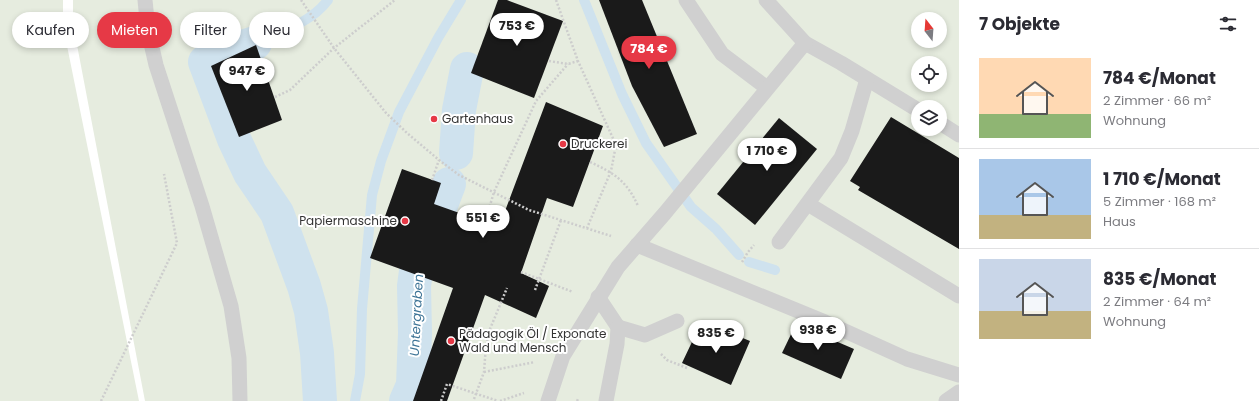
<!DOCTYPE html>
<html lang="de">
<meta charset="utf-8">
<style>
:root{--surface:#fff;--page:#f7f7f7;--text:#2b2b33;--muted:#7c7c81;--line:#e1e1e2;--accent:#e63946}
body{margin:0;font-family:Poppins,sans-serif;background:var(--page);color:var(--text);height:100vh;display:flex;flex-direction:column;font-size:15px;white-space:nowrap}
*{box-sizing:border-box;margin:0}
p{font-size:13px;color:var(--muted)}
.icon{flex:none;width:22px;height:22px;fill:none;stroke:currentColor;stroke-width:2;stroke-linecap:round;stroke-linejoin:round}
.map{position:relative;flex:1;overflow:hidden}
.side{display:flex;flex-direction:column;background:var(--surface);width:300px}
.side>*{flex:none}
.banner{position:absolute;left:12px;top:12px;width:380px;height:36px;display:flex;gap:8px}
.needle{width:26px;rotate:343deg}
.controls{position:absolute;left:911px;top:12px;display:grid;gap:8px}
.controls a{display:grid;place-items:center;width:36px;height:36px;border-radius:50%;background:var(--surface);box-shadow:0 2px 6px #0003;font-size:20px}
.price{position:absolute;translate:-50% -34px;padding:0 9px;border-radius:14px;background:#fff;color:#222;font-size:13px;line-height:26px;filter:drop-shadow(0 1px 2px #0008)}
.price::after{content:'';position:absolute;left:50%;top:24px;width:12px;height:9px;margin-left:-6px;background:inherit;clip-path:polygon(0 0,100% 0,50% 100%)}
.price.selected{background:var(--accent);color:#fff}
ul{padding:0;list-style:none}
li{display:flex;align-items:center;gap:12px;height:100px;padding:0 20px}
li+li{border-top:1px solid var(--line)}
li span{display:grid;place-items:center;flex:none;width:112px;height:80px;border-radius:0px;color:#555}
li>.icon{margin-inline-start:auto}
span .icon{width:48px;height:48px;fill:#fffc;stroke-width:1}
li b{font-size:17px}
h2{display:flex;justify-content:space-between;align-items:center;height:48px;padding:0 20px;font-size:17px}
.chip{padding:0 14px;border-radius:18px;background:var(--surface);box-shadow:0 2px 6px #0003;font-size:14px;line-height:36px}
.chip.selected{background:var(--accent);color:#fff}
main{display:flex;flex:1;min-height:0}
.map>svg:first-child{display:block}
</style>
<main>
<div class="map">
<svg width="959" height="401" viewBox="0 0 959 401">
<rect width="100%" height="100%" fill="#fff"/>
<!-- green -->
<g fill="#e6ecdf" fill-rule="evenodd">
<path d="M0,0H63V26L139,401H0Z"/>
<path d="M73,0H959V401H145L73,24ZM918,19H940V41H918ZM918,63H940V85H918ZM918,107H940V129H918Z"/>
</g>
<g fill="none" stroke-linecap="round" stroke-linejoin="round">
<!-- stream -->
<g stroke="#cfe2ee" stroke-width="10">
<path d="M584,0L622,94L646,143L691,207L716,229L739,255"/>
<path d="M255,43C280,32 311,23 328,0"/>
<path d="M749,262L775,270"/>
<path d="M355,401L360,374L362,309L372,195L381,161L399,112L438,38L461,0"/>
</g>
<!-- canal -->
<g stroke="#cfe2ee" stroke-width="34">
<path d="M255,43L221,54L205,62L234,139L250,173L277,213L304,286L311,311L317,353L320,401"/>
<path d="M456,153L459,110L467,69"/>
<path d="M406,401L413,385L415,333L414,286L416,271L449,184"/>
</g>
</g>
<!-- building -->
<g fill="#1a1a1a">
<path d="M498,0H507L563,21L534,98L471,73Z"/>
<path d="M599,0H642L697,134L664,147L632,86Z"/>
<path d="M256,45L282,120L239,137L211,66Z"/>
<path d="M546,102L603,126L573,207L547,198L521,273L549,286L536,318L485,295L447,401H413L453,288L370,258L402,169L441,183L434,204L499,227Z"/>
<path d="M891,117L959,158V249L858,190L860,187L850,181Z"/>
<path d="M779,118L817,149L755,225L717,194Z"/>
<path d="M796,324L854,349L841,379L782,353Z"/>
<path d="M700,325L725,336L728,332L750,341L731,385L682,363Z"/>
</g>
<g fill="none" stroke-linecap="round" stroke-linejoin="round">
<!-- path -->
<g stroke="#cdcdcd" stroke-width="2.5" stroke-dasharray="2 2" stroke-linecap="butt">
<path d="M301,0L334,48L386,113L407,133L439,160L459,175L529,210L611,236"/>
<path d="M556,0L578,61L616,145L611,171L587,228"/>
<path d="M549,61L568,64L578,61"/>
<path d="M275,97L290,90L334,48L395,0"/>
<path d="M590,162C614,173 627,181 638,206"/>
<path d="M432,180L439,160"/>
<path d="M485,222L494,192L536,101L568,64"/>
<path d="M742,262L748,252L754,245"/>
<path d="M521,272L573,292"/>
<path d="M535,290L561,220"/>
<path d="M661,354L667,360L687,368"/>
<path d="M484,372L535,362"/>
<path d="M474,399L484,372L486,345L490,329L507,288"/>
<path d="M101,401L177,243L164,174"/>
<path d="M441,401L447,384L498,401"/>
<path d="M500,401L524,393"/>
<path d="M577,401L578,399"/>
</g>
<!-- lane -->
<g stroke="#d0d0d0" stroke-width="15">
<path d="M145,0L148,30L156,65L202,206L231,306L239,358L240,401"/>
<path d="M686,0L722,54L767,88"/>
<path d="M805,43L841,63L918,110"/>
<path d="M940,123L959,135"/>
<path d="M808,204L959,296"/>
<path d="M779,242L841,158L852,131L867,79"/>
<path d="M637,245L825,322L907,359L959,375"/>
<path d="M598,297L618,327L617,344L606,401"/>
<path d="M618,327L645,335L677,321"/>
<path d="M548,401L563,356L618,267L665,213L805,43L766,0"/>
<path d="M946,401L959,392"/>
</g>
</g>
<!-- markers -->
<g fill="#e63946" stroke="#fff" stroke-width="1.5">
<circle cx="434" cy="119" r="4"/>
<circle cx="563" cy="144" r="4"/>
<circle cx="405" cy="221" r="4"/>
<circle cx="451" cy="341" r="4"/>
</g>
<g text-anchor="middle" stroke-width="4" stroke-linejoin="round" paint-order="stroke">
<!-- poi labels -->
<g font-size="12" fill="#333" stroke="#fff" text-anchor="start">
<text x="442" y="123">Gartenhaus</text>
<text x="571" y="148">Druckerei</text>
<text x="397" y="225" text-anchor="end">Papiermaschine</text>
<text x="459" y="338">Pädagogik Öl / Exponate<tspan x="459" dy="14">Wald und Mensch</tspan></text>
</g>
<!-- water labels -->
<g font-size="13" font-style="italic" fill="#3f7597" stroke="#fff">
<text transform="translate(416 315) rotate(-87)" y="5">Untergraben</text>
</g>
</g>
</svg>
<div class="controls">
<a><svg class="needle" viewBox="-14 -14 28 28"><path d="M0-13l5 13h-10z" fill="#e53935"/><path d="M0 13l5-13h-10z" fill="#7c7c81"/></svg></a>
<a><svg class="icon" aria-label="locate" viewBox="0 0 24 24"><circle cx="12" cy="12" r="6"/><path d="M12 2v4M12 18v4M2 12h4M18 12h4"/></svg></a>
<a><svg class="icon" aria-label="layers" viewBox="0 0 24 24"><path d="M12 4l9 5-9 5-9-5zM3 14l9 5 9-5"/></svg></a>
</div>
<b class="price" style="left:517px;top:47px">753 €</b>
<b class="price selected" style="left:649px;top:70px">784 €</b>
<b class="price" style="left:247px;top:92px">947 €</b>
<b class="price" style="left:767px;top:172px">1 710 €</b>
<b class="price" style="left:483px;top:239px">551 €</b>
<b class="price" style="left:818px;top:351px">938 €</b>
<b class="price" style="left:716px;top:354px">835 €</b>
<div class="banner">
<a class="chip">Kaufen</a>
<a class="chip selected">Mieten</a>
<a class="chip">Filter</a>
<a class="chip">Neu</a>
</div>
</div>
<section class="side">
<h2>7 Objekte<svg class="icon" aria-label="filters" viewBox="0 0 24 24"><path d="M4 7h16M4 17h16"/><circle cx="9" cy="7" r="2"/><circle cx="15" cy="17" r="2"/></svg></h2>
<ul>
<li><span style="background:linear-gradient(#ffd9b3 70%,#8fb573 0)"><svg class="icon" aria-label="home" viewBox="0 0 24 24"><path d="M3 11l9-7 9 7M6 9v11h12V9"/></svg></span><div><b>784 €/Monat</b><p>2 Zimmer · 66 m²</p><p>Wohnung</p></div></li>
<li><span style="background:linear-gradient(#a9c7e8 70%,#c2b280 0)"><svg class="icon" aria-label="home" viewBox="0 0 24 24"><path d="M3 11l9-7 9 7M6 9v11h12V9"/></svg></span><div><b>1 710 €/Monat</b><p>5 Zimmer · 168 m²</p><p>Haus</p></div></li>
<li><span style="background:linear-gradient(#c9d6e8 65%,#c2b280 0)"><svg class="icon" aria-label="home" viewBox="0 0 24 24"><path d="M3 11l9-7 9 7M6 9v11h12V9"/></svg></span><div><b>835 €/Monat</b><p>2 Zimmer · 64 m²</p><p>Wohnung</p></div></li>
</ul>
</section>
</main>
